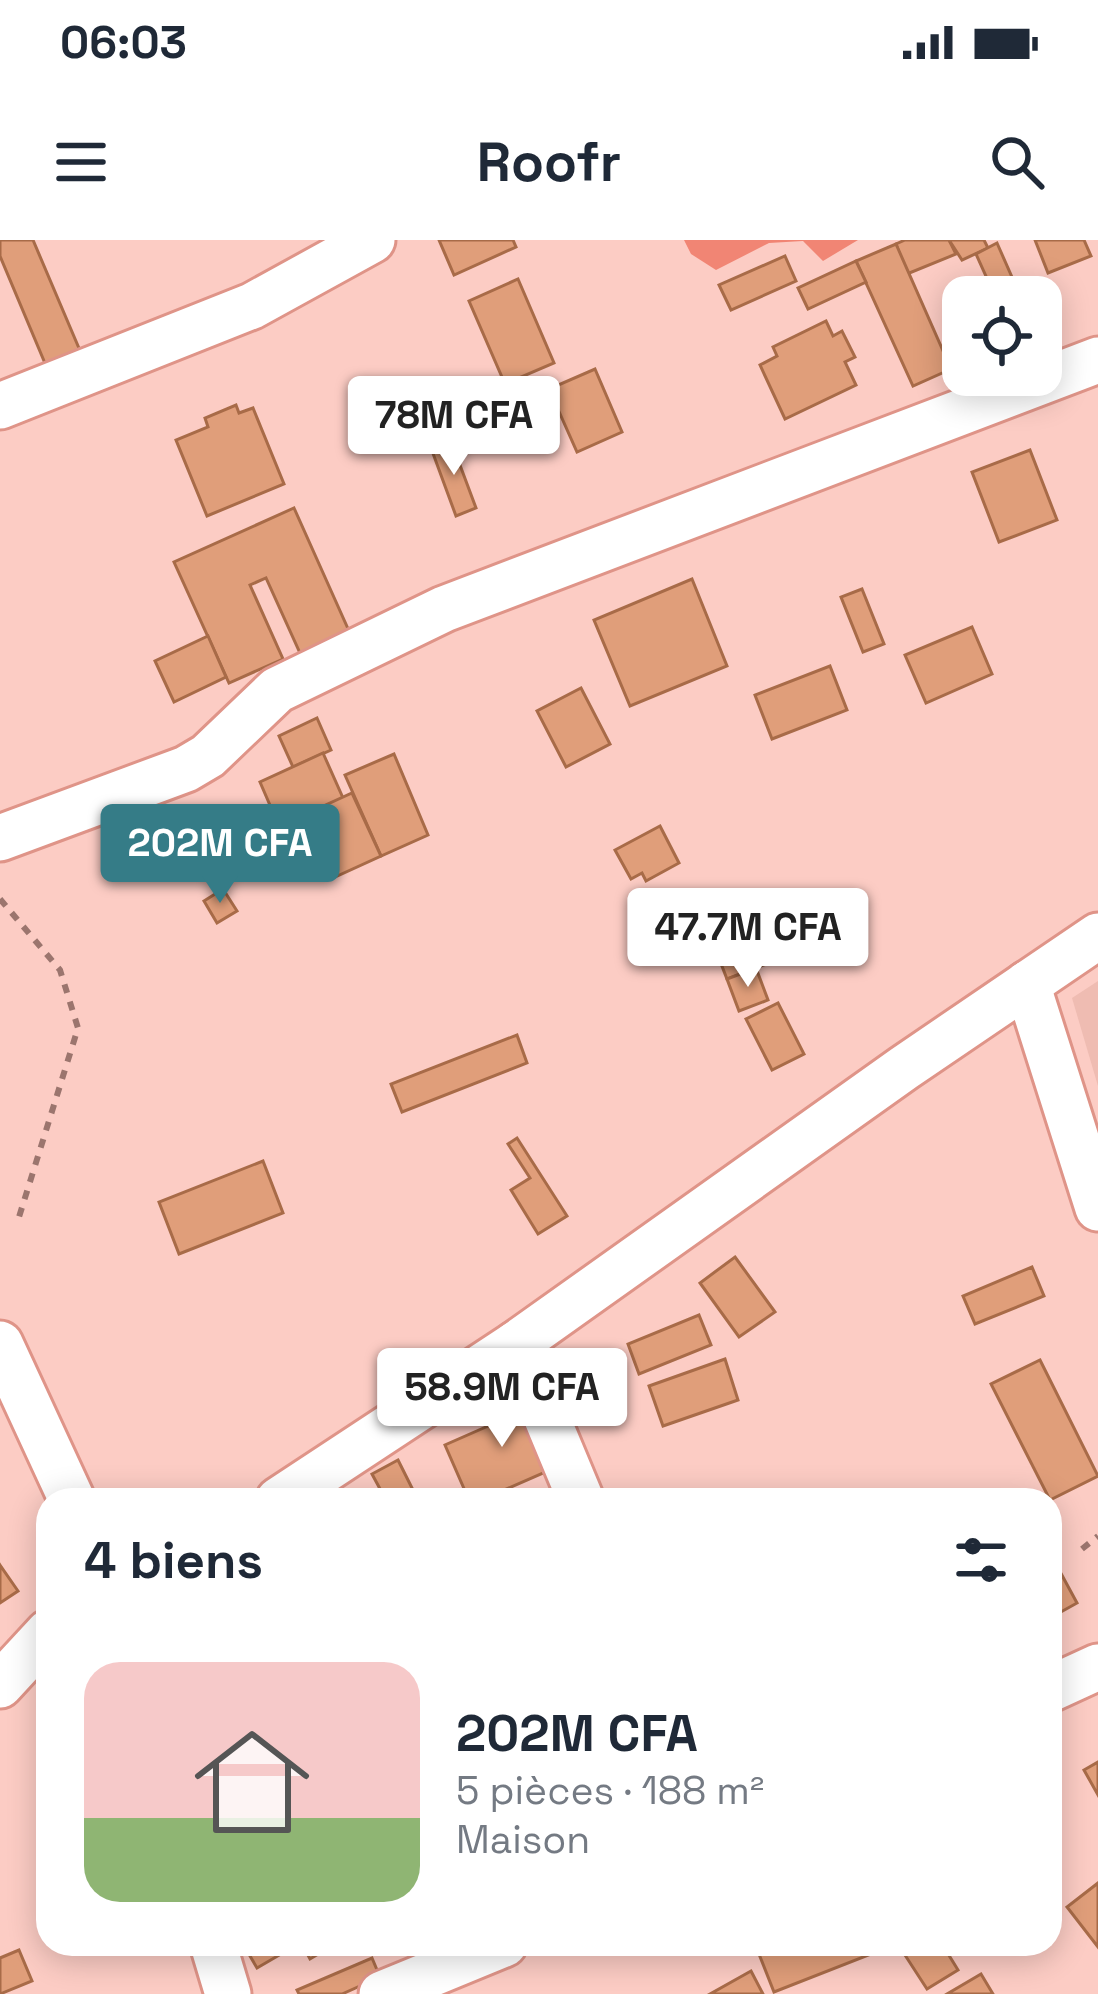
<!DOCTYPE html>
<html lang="fr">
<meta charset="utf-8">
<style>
:root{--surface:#fff;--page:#f2f2f3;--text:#1f2937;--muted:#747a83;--accent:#357c87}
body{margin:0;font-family:"Space Grotesk",sans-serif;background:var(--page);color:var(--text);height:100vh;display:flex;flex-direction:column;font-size:45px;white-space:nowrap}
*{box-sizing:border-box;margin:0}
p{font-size:39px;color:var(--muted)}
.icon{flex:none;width:66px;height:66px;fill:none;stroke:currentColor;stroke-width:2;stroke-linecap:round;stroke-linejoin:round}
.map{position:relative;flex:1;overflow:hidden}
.sheet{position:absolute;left:36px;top:1248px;width:1026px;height:468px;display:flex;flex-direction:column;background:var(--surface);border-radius:36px;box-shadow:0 6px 30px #0003}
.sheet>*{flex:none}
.tools{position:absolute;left:942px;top:36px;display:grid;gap:24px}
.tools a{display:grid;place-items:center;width:120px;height:120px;border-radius:24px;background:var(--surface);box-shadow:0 6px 30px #0003;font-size:60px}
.price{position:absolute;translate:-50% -102px;padding:0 27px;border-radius:12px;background:#fff;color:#222;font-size:39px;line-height:78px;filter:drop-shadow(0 3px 6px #0008)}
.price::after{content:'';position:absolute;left:50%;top:72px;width:36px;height:27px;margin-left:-18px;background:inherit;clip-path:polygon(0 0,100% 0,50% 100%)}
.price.current{background:var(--accent);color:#fff}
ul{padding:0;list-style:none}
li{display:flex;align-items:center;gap:36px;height:300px;padding:0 48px}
li span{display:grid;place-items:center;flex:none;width:336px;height:240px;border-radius:36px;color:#555}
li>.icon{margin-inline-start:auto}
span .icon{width:144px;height:144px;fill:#fffc;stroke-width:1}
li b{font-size:51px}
h2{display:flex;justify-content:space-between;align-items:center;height:144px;padding:0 48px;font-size:51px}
.status{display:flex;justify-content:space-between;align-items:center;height:84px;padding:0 60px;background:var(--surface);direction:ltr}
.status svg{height:33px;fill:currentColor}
header{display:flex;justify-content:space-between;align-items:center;height:156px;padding:0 48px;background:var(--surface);font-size:54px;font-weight:700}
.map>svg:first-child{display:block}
</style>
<div class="status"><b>06:03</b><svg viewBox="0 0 49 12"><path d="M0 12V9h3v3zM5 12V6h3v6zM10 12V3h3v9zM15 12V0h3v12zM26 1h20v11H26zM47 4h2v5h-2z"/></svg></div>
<header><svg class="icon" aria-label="menu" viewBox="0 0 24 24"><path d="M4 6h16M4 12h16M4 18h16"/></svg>Roofr<svg class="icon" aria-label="search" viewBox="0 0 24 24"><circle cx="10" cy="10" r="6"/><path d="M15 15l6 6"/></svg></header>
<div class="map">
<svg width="1098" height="1754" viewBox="0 0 1098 1754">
<rect width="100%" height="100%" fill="#fcccc4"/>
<!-- built -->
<path fill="#efbcb2" d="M1098,741V846L1072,758Z"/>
<!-- green -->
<path fill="#f18574" d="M684,0H858L823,21L803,1L769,3L716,30L691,14Z"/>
<!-- building -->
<g fill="#e09e7a" stroke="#a86b48" stroke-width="3">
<path d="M0,0H33L81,113L47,128L0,16Z"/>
<path d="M439,0H513L516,7L454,35Z"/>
<path d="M905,0H949L956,14L907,34L896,4Z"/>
<path d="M949,0H984L988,8L962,20Z"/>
<path d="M1035,0H1084L1091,16L1048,33Z"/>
<path d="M997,3L1015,44L994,54L976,14Z"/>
<path d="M896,4L951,129L913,146L856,21Z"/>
<path d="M785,16L796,41L731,70L719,45Z"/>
<path d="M856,21L866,42L808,69L798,48Z"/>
<path d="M518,39L554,123L505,144L469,61Z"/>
<path d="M826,81L833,96L842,91L855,117L845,122L856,145L785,179L760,125L777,116L773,107Z"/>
<path d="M595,129L622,192L577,212L549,149Z"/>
<path d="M236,165L239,173L253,168L284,244L207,276L176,200L208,187L205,178Z"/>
<path d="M451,201L476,268L456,276L431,208Z"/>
<path d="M1030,210L1057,280L999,302L972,232Z"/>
<path d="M294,268L349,391L300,413L266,338L250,345L283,419L229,443L174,322Z"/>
<path d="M692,339L727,426L630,466L594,380Z"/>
<path d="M862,349L884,404L863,412L841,357Z"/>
<path d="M972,387L992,434L926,463L905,415Z"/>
<path d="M208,396L226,437L174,462L155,421Z"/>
<path d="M830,426L847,470L772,499L755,455Z"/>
<path d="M581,448L610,504L566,527L537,471Z"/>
<path d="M317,478L331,510L293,527L279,496Z"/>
<path d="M323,513L343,558L279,586L260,542Z"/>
<path d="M394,514L428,595L381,616L345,535Z"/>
<path d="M352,553L381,616L335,637L306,574Z"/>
<path d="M660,586L679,623L646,641L642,633L631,639L615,610Z"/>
<path d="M223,649L237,671L217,683L204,661Z"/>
<path d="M784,669L800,711L727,739L711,698Z"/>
<path d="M756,728L768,760L739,771L727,739Z"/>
<path d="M778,763L804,814L772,830L746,779Z"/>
<path d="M517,795L527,823L402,872L391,844Z"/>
<path d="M517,898L567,976L538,994L511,950L530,938L508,904Z"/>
<path d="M263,921L283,973L179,1014L159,962Z"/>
<path d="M735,1017L775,1072L739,1097L700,1043Z"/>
<path d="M1032,1027L1044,1056L975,1084L963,1056Z"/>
<path d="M699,1075L711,1105L639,1134L628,1104Z"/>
<path d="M725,1119L738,1160L663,1186L649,1146Z"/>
<path d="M1040,1120L1098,1236L1050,1260L991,1144Z"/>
<path d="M525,1151L557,1227L481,1260H469L445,1205L488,1186L481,1170Z"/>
<path d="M398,1220L418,1260H386L372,1234Z"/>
<path d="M1051,1315L1077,1363L1050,1378V1316Z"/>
<path d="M0,1325L18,1351L0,1363Z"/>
<path d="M1098,1522V1555L1084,1530Z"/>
<path d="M1098,1643V1707L1067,1667Z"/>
<path d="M243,1704H275L281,1714L257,1728Z"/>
<path d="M302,1704H328L330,1707L310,1719Z"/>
<path d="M755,1704H882L884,1709L774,1752Z"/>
<path d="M915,1704H942L958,1730L927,1749L903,1712Z"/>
<path d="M19,1710L32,1741L0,1754V1718Z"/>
<path d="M372,1718L380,1737L342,1754H299L297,1750Z"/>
<path d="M751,1731L763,1754H710Z"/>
<path d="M981,1734L993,1754H947Z"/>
</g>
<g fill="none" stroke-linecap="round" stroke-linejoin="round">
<defs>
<g id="minor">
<path d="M0,166L252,66L372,0"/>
<path d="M0,598L186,529L208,516L277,450L444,369L1098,120"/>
<path d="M1027,744L1098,968"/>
<path d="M0,1104L72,1260"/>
<path d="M516,1104L581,1260"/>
<path d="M279,1260L516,1104L904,828L1098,696"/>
<path d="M0,1445L48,1393"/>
<path d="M1050,1449L1098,1427"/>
<path d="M213,1704L228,1754"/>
<path d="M382,1754L504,1704"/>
</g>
</defs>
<!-- minor casing -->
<use href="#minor" stroke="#df9488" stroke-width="51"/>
<!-- path -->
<g stroke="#9b756e" stroke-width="6" stroke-dasharray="9 9" stroke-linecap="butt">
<path d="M0,659L60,730L78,788L19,977"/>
<path d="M1082,1309L1098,1296"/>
</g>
<!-- minor -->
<use href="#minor" stroke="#fff" stroke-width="45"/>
</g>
</svg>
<div class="tools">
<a><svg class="icon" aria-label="locate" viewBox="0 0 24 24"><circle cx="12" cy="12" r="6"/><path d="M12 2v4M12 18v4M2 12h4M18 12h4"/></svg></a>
</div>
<b class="price" style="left:454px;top:238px">78M CFA</b>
<b class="price current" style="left:220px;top:666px">202M CFA</b>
<b class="price" style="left:748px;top:750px">47.7M CFA</b>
<b class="price" style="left:502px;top:1210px">58.9M CFA</b>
<section class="sheet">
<h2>4 biens<svg class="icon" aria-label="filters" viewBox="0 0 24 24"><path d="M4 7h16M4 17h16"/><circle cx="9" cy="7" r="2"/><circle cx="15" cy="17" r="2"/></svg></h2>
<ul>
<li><span style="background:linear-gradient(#f6c9c9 65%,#8fb573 0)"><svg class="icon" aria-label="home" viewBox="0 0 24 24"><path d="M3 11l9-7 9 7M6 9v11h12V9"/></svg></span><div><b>202M CFA</b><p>5 pièces · 188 m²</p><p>Maison</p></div></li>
</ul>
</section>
</div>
